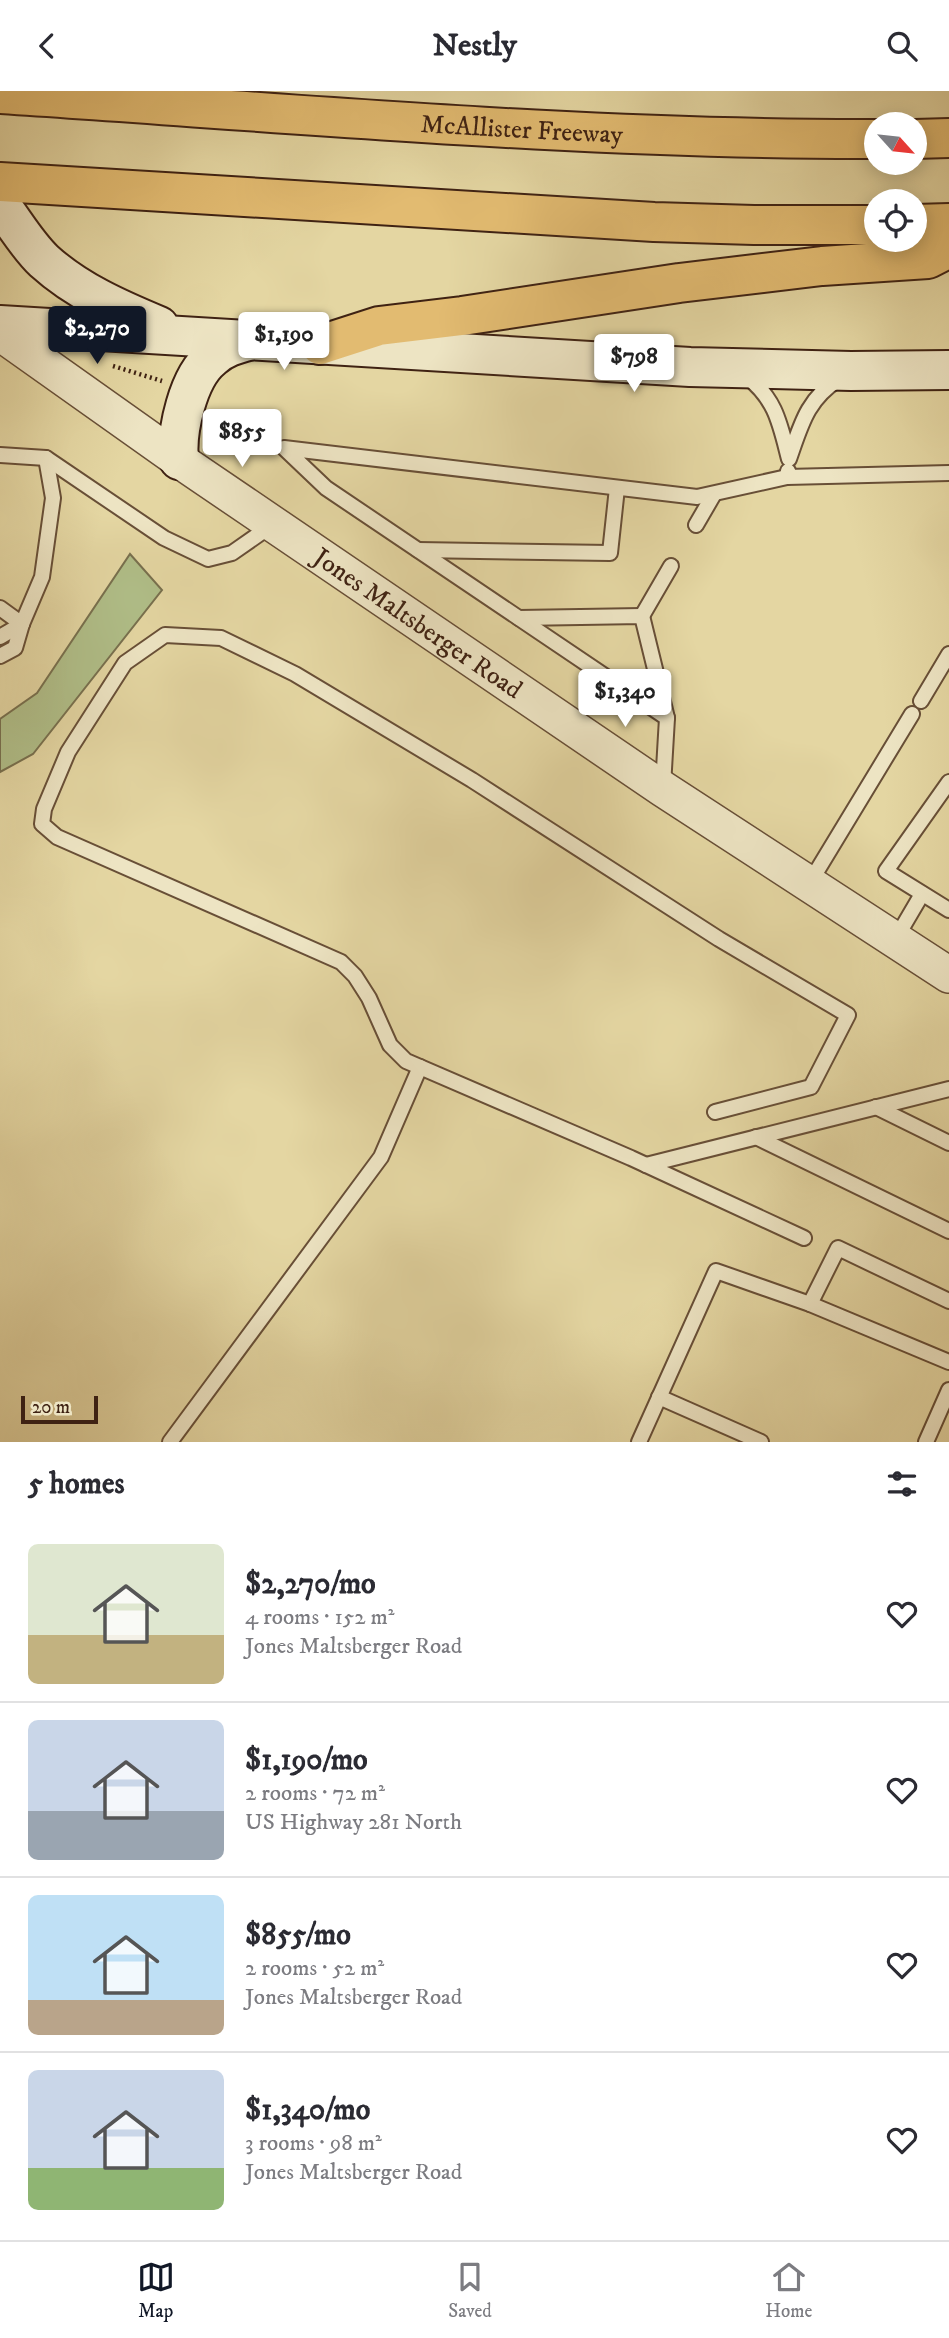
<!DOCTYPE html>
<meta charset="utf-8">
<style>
:root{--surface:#fff;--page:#f2f2f3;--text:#2b2b33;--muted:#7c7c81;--line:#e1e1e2;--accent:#111827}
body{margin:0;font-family:"IM FELL DW Pica",serif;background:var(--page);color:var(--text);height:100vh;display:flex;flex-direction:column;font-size:26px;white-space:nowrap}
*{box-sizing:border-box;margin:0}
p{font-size:23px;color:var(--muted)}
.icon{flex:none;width:38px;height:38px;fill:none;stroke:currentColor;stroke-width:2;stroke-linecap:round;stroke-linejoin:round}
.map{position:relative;height:1351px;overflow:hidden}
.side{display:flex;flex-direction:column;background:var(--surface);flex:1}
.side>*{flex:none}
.needle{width:46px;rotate:117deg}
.buttons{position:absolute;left:864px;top:21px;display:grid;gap:14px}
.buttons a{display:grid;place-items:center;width:63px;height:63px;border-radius:50%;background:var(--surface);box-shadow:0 4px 18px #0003;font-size:35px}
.scale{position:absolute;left:21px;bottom:18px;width:77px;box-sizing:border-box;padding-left:7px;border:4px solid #3f2213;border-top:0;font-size:19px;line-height:24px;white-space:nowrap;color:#3f2213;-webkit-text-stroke:5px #ede4c3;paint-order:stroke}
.price{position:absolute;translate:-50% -60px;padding:0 16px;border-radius:7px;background:#fff;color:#222;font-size:23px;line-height:46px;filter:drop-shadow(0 2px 4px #0008)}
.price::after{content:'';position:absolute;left:50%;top:42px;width:21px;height:16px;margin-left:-10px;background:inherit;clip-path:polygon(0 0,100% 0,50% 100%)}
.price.current{background:var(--accent);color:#fff}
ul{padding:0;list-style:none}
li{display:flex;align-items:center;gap:21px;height:175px;padding:0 28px}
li+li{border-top:2px solid var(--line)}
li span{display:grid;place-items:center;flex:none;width:196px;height:140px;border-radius:10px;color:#555}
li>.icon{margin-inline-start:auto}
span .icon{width:84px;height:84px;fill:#fffc;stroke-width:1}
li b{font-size:30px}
h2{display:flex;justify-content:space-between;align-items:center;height:84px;padding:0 28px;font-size:30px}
header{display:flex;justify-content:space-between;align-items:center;height:91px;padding:0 28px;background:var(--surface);font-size:32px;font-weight:700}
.dock{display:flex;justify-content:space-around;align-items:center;height:98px;border-top:2px solid var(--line);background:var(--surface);font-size:19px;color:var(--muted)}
.dock a{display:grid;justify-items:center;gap:4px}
.dock .current{color:var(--accent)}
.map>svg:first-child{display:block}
</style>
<header><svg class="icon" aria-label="back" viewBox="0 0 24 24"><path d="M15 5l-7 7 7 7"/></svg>Nestly<svg class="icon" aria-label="search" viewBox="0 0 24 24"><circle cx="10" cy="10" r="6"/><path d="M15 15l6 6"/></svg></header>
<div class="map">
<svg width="949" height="1351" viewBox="0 0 949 1351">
<rect width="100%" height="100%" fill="#e4d6a2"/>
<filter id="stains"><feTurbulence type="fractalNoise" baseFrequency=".00286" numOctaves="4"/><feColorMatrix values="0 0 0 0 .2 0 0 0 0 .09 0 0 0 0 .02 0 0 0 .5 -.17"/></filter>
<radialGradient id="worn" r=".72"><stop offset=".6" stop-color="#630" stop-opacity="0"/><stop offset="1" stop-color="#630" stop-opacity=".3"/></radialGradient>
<!-- green -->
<path fill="#b0be88" stroke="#78704e" stroke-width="2" d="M130,463L162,499L33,663L0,681V628L37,602Z"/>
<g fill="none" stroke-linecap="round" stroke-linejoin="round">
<defs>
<g id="service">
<path d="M746,285C776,308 780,333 789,368C801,334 807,308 839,288"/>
<path d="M0,364L46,367L164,447L208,468L232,462L272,434"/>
<path d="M788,380L787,386L949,382"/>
<path d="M696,434L714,403"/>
<path d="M418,459L610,462L617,397"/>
<path d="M0,517L22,533"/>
<path d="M642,525L671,475"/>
<path d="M519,527L642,525L667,627"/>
<path d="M0,546L22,533"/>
<path d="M0,565L15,557L22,533L42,486L53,407L46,367"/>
<path d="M921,610L949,563"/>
<path d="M949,691L886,780L949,819"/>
<path d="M663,695L667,627L326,397L284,357L697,406L787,386"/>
<path d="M809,793L912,623"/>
<path d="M895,849L922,803"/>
<path d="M876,1016L949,1052"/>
<path d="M715,1021L811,996L848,924L719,848L472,689L295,583L221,547L165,544L125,572L68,661L44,718L42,733L57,746L341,871L355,885L369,907L390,954L406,970L631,1067L804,1147"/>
<path d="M756,1046L949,1140"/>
<path d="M646,1074L949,998"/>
<path d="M810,1213L949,1271"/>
<path d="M659,1306L761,1351"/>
<path d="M170,1351L381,1066L420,976"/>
<path d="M639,1351L716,1180L810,1213L838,1157L949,1210"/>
<path d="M926,1351L949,1299"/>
</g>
<g id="tertiary">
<path id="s1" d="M0,242L179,369L663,698L949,884"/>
</g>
<g id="secondary">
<path d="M0,113C14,131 27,154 44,170C77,200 118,218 159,235"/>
<path d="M0,234L690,276L851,280L949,279"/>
<path d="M179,369C176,340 188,286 212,267C224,256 237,253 252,249"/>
</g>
<g id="motorway">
<path id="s2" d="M0,3C292,22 584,49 877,48"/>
<path d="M915,48L949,47"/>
<path d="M0,91L654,131L754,134H877"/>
<path d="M915,133L949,132"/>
<path d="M320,254L379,235L462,225L679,192L822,175L928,168L949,157"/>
</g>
</defs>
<!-- service casing -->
<use href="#service" stroke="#684f37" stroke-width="18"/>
<!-- tertiary casing -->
<use href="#tertiary" stroke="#684f37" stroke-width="38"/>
<!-- secondary casing -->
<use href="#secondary" stroke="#3f2213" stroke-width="42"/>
<!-- motorway casing -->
<use href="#motorway" stroke="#3f2213" stroke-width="42"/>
<!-- path -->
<path stroke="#3f2213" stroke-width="4.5" stroke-dasharray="2 3.5" stroke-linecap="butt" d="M113,275L162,290"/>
<!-- service -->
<use href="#service" stroke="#ede4c3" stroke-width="14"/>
<!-- tertiary -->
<use href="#tertiary" stroke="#ede4c3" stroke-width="35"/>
<!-- secondary -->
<use href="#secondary" stroke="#ede4c3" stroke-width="38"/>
<!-- motorway -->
<use href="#motorway" stroke="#e2bb71" stroke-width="38"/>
</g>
<g text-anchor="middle" stroke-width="7" stroke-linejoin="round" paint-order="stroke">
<!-- street labels -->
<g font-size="26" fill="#3f2213" stroke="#ede4c3">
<text dy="9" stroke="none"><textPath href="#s2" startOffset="523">McAllister Freeway</textPath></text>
<text dy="9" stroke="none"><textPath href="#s1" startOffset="509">Jones Maltsberger Road</textPath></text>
</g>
</g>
<rect width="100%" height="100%" filter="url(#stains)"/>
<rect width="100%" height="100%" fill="url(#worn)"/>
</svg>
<div class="buttons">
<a><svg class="needle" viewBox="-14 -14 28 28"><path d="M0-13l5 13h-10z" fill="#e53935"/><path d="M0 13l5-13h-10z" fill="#7c7c81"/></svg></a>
<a><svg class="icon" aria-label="locate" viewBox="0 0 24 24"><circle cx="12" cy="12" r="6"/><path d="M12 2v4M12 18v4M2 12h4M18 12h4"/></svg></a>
</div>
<div class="scale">20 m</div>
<b class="price current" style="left:97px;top:275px">$2,270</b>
<b class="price" style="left:284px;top:281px">$1,190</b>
<b class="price" style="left:634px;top:303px">$798</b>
<b class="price" style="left:242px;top:378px">$855</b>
<b class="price" style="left:625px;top:638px">$1,340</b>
</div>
<section class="side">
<h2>5 homes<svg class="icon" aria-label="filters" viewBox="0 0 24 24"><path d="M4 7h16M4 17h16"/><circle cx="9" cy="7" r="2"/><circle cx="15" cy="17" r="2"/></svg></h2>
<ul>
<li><span style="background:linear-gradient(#dfe7d0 65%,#c2b280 0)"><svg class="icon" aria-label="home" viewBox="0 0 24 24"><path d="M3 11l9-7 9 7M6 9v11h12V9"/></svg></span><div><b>$2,270/mo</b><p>4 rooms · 152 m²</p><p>Jones Maltsberger Road</p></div><svg class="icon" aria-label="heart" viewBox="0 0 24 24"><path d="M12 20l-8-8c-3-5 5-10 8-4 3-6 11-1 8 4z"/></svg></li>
<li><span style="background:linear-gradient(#c9d6e8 65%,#9aa5b1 0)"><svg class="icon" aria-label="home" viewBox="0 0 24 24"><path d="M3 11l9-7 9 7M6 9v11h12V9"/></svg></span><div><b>$1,190/mo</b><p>2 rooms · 72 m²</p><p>US Highway 281 North</p></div><svg class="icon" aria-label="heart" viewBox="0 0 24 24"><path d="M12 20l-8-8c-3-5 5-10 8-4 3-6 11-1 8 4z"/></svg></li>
<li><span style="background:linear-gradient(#bfe0f5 75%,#b9a48a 0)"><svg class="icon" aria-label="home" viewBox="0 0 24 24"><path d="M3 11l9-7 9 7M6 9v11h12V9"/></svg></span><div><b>$855/mo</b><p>2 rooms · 52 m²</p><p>Jones Maltsberger Road</p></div><svg class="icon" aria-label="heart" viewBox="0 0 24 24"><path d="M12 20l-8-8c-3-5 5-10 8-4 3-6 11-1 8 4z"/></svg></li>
<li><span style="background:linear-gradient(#c9d6e8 70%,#8fb573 0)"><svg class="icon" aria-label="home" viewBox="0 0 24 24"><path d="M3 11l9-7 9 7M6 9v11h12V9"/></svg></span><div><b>$1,340/mo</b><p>3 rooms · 98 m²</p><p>Jones Maltsberger Road</p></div><svg class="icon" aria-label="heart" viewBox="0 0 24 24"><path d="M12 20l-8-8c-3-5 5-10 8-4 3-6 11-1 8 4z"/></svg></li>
</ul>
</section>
<nav class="dock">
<a class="current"><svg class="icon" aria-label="map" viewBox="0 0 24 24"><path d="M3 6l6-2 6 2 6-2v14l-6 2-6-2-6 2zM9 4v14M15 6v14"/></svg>Map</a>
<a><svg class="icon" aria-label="saved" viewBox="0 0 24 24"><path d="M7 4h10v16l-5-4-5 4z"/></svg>Saved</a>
<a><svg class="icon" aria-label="home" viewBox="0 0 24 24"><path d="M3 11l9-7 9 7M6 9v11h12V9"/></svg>Home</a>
</nav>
